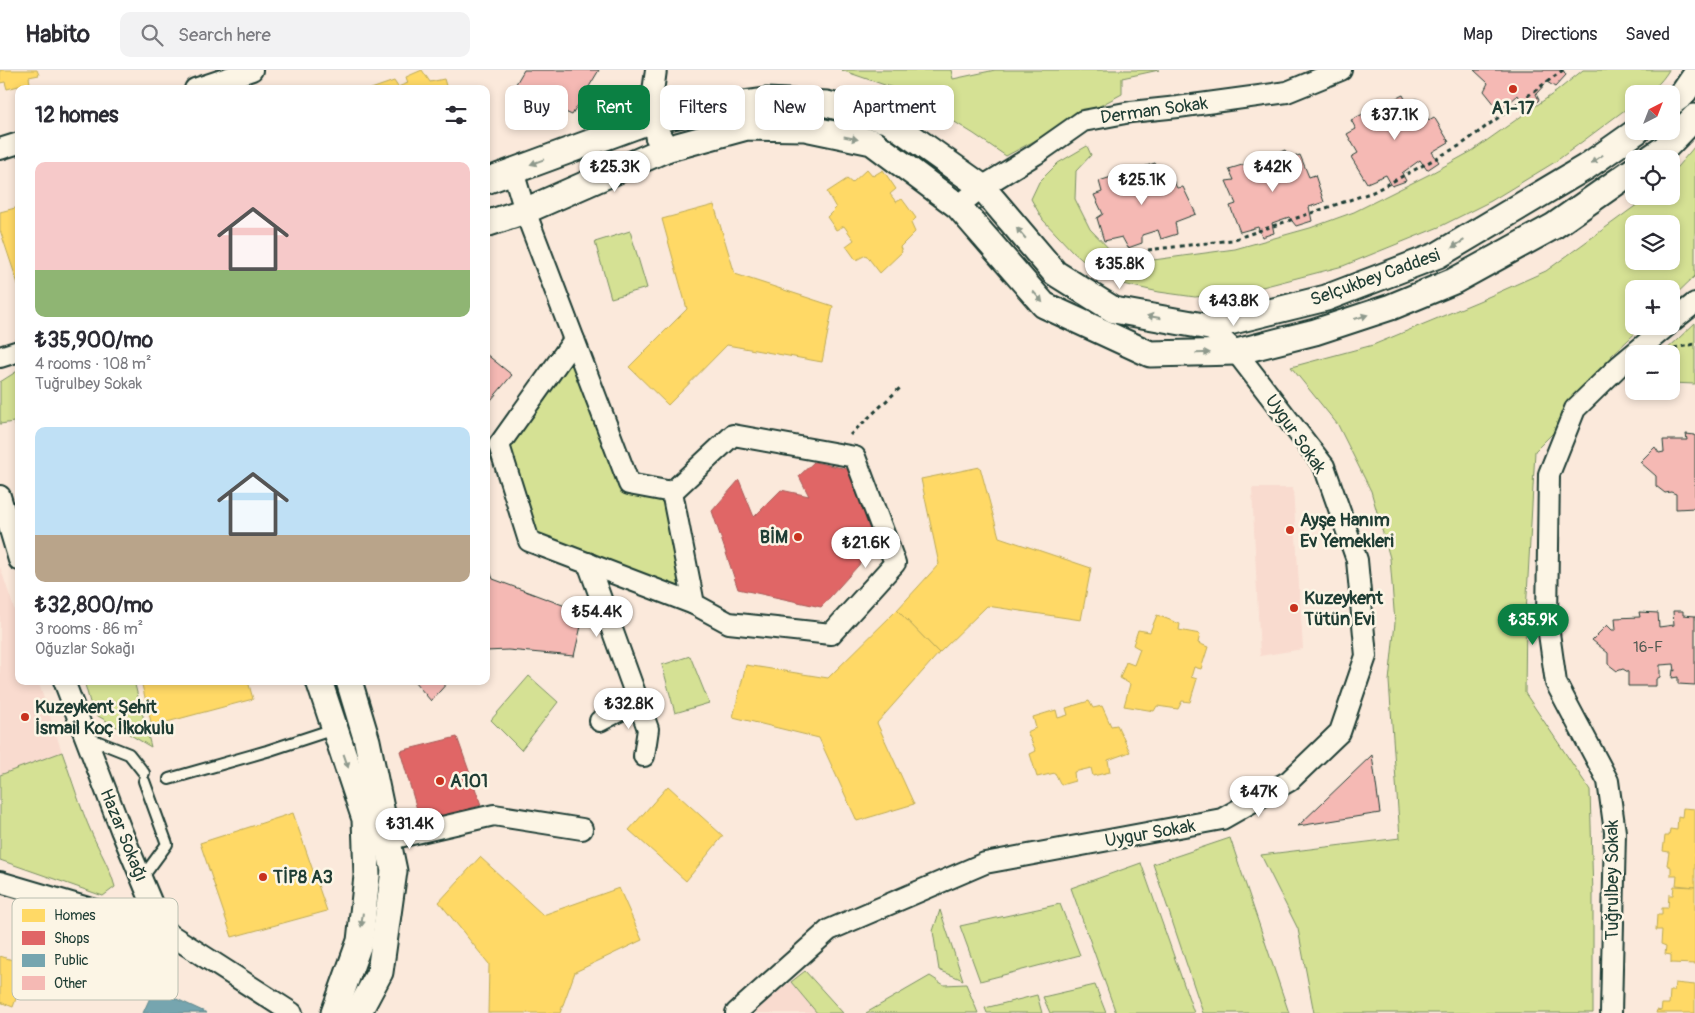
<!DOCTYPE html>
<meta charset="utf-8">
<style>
:root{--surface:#fff;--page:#f2f2f3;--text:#2b2b33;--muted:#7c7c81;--line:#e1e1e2;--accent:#0b8043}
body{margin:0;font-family:Pangolin,sans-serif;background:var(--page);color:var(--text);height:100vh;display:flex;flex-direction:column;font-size:19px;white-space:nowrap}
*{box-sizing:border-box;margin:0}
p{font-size:16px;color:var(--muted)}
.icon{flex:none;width:28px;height:28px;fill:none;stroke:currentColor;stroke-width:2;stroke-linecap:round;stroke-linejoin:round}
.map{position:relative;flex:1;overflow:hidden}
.side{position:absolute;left:15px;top:15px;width:475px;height:600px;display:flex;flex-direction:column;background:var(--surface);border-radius:10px;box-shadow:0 2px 8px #0003}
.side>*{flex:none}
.banner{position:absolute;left:505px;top:15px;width:475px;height:45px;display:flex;gap:10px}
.needle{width:32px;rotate:42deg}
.tools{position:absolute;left:1625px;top:15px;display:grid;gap:10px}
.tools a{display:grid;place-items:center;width:55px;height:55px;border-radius:10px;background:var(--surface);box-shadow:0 2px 8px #0003;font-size:25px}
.price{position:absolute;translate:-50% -42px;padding:0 11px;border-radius:18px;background:#fff;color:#222;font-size:16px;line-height:32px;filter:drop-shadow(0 1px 2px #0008)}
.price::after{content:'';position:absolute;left:50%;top:30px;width:15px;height:11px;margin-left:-8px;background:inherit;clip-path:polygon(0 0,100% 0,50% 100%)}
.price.active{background:var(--accent);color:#fff}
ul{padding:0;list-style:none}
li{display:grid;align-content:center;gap:10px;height:265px;padding:0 20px}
li span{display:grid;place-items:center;height:155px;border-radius:10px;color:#555}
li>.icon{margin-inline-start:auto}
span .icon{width:90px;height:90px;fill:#fffc;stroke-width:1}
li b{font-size:21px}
h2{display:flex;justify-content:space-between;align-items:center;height:60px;padding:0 20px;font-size:21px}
.chip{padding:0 18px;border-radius:10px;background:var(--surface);box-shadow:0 2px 8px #0003;font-size:18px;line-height:45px}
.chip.active{background:var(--accent);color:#fff}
header{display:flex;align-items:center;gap:30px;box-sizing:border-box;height:70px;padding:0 25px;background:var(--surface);border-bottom:1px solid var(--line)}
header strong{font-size:24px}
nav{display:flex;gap:28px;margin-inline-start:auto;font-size:18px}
.search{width:350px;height:45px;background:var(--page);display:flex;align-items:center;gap:12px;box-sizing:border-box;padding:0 18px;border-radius:10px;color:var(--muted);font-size:19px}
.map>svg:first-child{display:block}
</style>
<header>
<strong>Habito</strong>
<div class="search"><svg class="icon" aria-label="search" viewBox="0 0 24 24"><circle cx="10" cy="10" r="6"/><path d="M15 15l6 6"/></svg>Search here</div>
<nav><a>Map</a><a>Directions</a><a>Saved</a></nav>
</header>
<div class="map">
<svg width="1695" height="943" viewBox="0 0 1695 943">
<rect width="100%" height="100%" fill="#fbe9db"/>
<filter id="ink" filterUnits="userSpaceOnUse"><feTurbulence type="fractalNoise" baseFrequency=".02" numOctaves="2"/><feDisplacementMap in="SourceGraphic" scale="10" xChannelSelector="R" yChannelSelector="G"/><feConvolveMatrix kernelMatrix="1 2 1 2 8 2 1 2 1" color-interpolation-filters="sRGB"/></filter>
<g filter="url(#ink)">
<!-- built -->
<g fill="#f9dbcf">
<path d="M1252,418H1293L1303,579L1260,586Z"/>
<path d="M0,497L19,553V611H38L79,732L92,764L112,803L115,817L103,826L0,790Z"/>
<path d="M791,912L817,943H751L770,926Z"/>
</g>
<!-- green -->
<g fill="#d5e194" stroke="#7a8f64" fill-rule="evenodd">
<path d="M841,0H951L953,9L995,0H1159L1122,8V24L1006,86L974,64L908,23Z"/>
<path d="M1583,0H1669C1660,14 1651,24 1634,24V33L1555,92L1491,131L1439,157L1343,196L1243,222L1195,227L1159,222L1123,214L1096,202L1073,182L1043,150L1031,129L1039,112L1058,93L1087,76L1091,85L1076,101L1075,129L1090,159L1116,186L1146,191L1235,179L1310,158L1354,142L1430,104L1472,81L1557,21Z"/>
<path d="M1695,76V206L1671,229V219H1634V256H1643L1611,286L1628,288L1535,381L1526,543L1525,623L1590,720L1593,825V943H1314L1298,859L1261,785L1400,768L1389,611L1395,553L1390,488L1371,421L1338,355L1291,297L1373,275L1479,231L1546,201L1649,126H1671V104ZM1634,154H1671V191H1634Z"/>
<path d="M630,161L647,218L611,228L595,172Z"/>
<path d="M1695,253V314L1671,313V284H1662Z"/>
<path d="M574,270L629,414L672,422L694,534L529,471L499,375Z"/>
<path d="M19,300V367L14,352L0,354V312Z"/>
<path d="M690,586L709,633L675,643L662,595Z"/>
<path d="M529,606L558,632L521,680L491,650Z"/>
<path d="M84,611H134L151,677L93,643Z"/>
<path d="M62,682C72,710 80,737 92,764C100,782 110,798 115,817L103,826L0,790V705Z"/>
<path d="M1230,768L1289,943H1203L1153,794Z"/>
<path d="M1141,793L1194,943H1116L1071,818Z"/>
<path d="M1060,834L1080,885L980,911L960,856Z"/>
<path d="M940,840L963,910L939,900L933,861Z"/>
<path d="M805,901L843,943H817L791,912Z"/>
<path d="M930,906L944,915L966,914L978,943H866Z"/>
<path d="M1095,915L1106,943H1050L1043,927Z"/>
<path d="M1037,925L1042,943H987L985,938Z"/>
</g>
<!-- homes -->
<g fill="#ffd966" stroke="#bcaa57">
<path d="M0,0H37L39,5L29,7L30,13L7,19L5,12L0,13Z"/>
<path d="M422,0L430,12L444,9L447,19H371L394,11L398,17L408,13L406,7Z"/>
<path d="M867,99L873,106L883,100L896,119L890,124L896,132L902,129L916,148L911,153L915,162L900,177L902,182L880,203L866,185L856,190L846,176L854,170L844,156L836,160L827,147L836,138L827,122L847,109L852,113Z"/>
<path d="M714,135L735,204L833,236L822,292L727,275L668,335L629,297L687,239L662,149Z"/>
<path d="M19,137V217L0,160V142Z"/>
<path d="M980,397L999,467L1091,498L1081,550L987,536L939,583L897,540L939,494L921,409Z"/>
<path d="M897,540L939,583L877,653L914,734L857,751L819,668L733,647L746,595L828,608Z"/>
<path d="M1157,545L1180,554L1179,560L1200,564L1198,573L1208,577L1201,599L1194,597L1191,607L1197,609L1190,632L1182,631L1178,639L1157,636L1154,641L1124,636L1130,614L1120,608L1126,592L1134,595L1140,579L1133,575L1138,560L1150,562Z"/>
<path d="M141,611H248L253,629L152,656Z"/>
<path d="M1089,631L1093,638L1102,636L1111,656L1117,655L1130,682L1108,690L1110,702L1093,706L1091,698L1074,702L1075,711L1061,715L1055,703L1037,707L1030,684L1036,681L1027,662L1036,658L1033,647L1056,640L1058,648L1068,645L1066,638Z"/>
<path d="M668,716L723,766L686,811L629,760Z"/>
<path d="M1683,738L1695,739V817L1676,815L1677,806H1671V797L1667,795L1669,782L1663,781L1665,766H1669L1670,759L1677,760L1678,746L1682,747Z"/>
<path d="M293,743L327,841L232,867L200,773Z"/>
<path d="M480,787L543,845L619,818L642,870L575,902L560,943H488L489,894L439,832Z"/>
<path d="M1674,816L1695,817V894L1671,893V885L1665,884L1666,876L1661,874L1662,860H1656L1657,845H1662V838H1668L1669,825H1673Z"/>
<path d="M0,886L28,895L13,937L0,932Z"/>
<path d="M1675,913L1695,915V943H1656L1657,940L1661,941L1662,934H1669L1670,921H1674Z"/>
</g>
<!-- shops -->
<g fill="#e06666" stroke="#a65a57">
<path d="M814,392L852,400L875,477L821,537L738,519L712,441L739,410L754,447L781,420L809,426L799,406Z"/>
<path d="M457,667L481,735L421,753L400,681Z"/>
</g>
<!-- public -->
<path fill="#76a5af" stroke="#5c868a" d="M154,919L181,931L207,943H143Z"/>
<!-- building -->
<g fill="#f5b9b4" stroke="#1f3d34">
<path d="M524,0H599L572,45L513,19Z"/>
<path d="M1474,0H1563L1566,5L1555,17L1547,12L1536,24L1539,30L1527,40L1518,25L1500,41L1484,21L1488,13Z"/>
<path d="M1403,25L1406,31L1417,29L1429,50L1434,47L1449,72L1432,82L1439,92L1427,100L1420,90L1402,103L1406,111L1392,116L1386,105L1367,113L1351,87L1358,83L1347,64L1356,59L1351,50L1371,40L1376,47L1384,43L1382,35Z"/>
<path d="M1285,80L1290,88L1300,85L1309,107L1315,105L1324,132L1309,137L1312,151L1296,156L1289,147L1272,153L1274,163L1262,167L1258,157L1240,162L1230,136L1236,134L1226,111L1234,110L1229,99L1252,92L1254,100L1265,98L1263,90Z"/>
<path d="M1155,93L1158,100L1167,98L1177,118L1183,117L1196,144L1175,152L1177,164L1161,169L1158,160L1142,165V173L1128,178L1122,167L1104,171L1097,148L1103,144L1094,125L1102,122L1099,111L1121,104L1124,111L1133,108L1132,101Z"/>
<path d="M486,284L512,305L486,336Z"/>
<path d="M1686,364L1695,365V438L1676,439V424L1671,422L1665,423L1656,416V406L1640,392L1655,377L1659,383L1664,382L1663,370H1687Z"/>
<path d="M486,490L493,509L584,543L574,586L508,580L486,581Z"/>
<path d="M1673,541H1683V545L1695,546V615L1678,614V607L1672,608L1673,600L1675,601L1674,594L1660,595V607L1656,609V616H1628V602L1623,599L1617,601L1608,594V583L1592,570L1607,555L1612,560H1616L1615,548L1640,547L1639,542L1658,543L1659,557L1674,555Z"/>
<path d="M414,611H449L431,631Z"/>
<path d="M1372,685L1380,743L1298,756Z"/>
</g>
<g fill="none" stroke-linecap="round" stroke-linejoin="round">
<defs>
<g id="service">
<path d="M86,667L129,684L144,703"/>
<path d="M169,709L267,681L334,659"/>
<path d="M142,808L167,774L144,711"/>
</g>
<g id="minor">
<path d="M195,19L252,0"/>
<path d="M649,51L656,0"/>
<path d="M0,79L19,73"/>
<path d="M513,101L525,141L629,414L672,422"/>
<path d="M958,136L982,117L1036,84L1083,51L1131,42L1178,37L1287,22L1341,0"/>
<path d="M1671,252L1695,233"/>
<path d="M574,270L499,375L529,471L694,534"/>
<path d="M0,287L19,281"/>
<path d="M733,365L855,387L895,493L831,564L729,553L694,534L672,422Z"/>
<path d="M0,426L19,490"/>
<path d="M588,493L648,659L644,686"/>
<path d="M64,611L121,760L163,860L292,943"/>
<path d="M600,651L638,631"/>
<path d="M373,773L494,745L582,759"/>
<path d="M0,812L163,860"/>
<path d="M736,943L829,860L985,793L1222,749L1289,711L1340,662L1366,586L1357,490L1324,396L1236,282L1209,257"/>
<path d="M1611,943L1615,762L1608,711L1556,613L1547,549L1549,404L1575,339L1619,296L1667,256"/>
</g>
<g id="tertiary">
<path d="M1671,33L1682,25L1695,6"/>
<path d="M666,79L747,57L805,58L872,72L958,136L1044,235L1150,284L1236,282L1315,262L1391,237L1454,211L1554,156L1634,100"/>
<path d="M1649,89L1665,78L1695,47"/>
<path d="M486,111L649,51L706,39L767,31L827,34L889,51L982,117L1055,203L1114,240L1209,257L1326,228L1438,185L1586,97L1637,61"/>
<path d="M486,154L525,141L666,79L658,66"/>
<path d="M319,611L365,749L367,806L360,871L334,943"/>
<path d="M349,611L367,671L394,801L380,902L358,943"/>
</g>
</defs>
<!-- service casing -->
<use href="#service" stroke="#1f3d34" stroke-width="14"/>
<!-- minor casing -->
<use href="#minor" stroke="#1f3d34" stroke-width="24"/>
<!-- tertiary casing -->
<use href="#tertiary" stroke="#1f3d34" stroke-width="29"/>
<!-- path -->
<g stroke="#1f3d34" stroke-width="3" stroke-dasharray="4 4" stroke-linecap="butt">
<path d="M1148,180L1232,170L1373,122L1461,75L1563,0"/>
<path d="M1674,278L1695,274"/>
<path d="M850,365L900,318"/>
</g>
<!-- service -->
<use href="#service" stroke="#fcf5e5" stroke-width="10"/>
<!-- minor -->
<use href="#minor" stroke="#fcf5e5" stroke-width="20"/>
<!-- tertiary -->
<use href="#tertiary" stroke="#fcf5e5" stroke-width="25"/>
</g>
<!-- one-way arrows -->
<defs><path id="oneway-solid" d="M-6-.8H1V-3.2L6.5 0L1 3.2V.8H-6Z" transform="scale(1.25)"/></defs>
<g fill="#8e998c">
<use href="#oneway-solid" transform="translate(851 68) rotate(12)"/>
<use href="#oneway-solid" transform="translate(1597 89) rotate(145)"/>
<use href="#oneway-solid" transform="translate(537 92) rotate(160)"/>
<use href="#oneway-solid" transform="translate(1021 163) rotate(-130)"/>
<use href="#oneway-solid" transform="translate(1458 174) rotate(149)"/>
<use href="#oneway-solid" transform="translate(1038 227) rotate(49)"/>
<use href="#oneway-solid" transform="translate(1154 247) rotate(-170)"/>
<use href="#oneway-solid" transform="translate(1361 247) rotate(-18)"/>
<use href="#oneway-solid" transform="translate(1203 283) rotate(-2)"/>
<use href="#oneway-solid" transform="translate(346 691) rotate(71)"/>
<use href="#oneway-solid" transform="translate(362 850) rotate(97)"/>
</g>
</g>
<!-- markers -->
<g fill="#c8321e" stroke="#fcf5e5" stroke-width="2">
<circle cx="1513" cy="19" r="5"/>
<circle cx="1290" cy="460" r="5"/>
<circle cx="798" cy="467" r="5"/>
<circle cx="1294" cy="538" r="5"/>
<circle cx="25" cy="647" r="5"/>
<circle cx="440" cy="711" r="5"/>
<circle cx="263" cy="807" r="5"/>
</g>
<g text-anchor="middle" stroke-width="5" stroke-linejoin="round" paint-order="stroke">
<!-- number labels -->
<g font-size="15" fill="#545c54">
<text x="1648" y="582">16-F</text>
</g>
<!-- poi labels -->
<g font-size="18" font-weight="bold" fill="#1f3d34" stroke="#fcf5e5" text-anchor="start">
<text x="1513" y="44" text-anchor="middle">A1-17</text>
<text x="1300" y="456">Ayşe Hanım<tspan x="1300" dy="21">Ev Yemekleri</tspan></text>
<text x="788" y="473" text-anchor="end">BİM</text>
<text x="1304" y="534">Kuzeykent<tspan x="1304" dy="21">Tütün Evi</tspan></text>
<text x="35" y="643">Kuzeykent Şehit<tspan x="35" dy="21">İsmail Koç İlkokulu</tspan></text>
<text x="450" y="717">A101</text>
<text x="273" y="813">TİP8 A3</text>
</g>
<!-- street labels -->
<g font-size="18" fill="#1f3d34" stroke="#fcf5e5">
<text transform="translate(1154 40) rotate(-8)" y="6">Derman Sokak</text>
<text transform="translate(1375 207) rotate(-20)" y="6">Selçukbey Caddesi</text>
<text transform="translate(1296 364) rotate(55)" y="6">Uygur Sokak</text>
<text transform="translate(1150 763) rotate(-10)" y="6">Uygur Sokak</text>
<text transform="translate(124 765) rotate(68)" y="6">Hazar Sokağı</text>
<text transform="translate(1612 810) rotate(-90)" y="6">Tuğrulbey Sokak</text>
</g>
</g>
<!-- legend -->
<rect x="12" y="828" width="166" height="102" rx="8" fill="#fcf5e5" stroke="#babeb0" stroke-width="1"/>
<rect x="22" y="839" width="23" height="13" fill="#ffd966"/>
<rect x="22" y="861" width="23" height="14" fill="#e06666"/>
<rect x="22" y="884" width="23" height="13" fill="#76a5af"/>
<rect x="22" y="906" width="23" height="14" fill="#f5b9b4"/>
<g font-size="14" fill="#1f3d34">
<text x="54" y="850">Homes</text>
<text x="54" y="873">Shops</text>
<text x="54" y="895">Public</text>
<text x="54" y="918">Other</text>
</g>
</svg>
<div class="tools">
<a><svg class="needle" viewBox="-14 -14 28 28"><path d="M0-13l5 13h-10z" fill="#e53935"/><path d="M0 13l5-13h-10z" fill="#7c7c81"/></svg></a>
<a><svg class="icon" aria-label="locate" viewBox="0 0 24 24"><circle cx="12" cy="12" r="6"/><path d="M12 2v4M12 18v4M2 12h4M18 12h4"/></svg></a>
<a><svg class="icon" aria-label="layers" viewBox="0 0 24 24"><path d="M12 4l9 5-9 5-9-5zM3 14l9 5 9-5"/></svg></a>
<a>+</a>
<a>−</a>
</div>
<b class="price" style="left:1395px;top:71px">₺37.1K</b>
<b class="price" style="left:615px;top:123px">₺25.3K</b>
<b class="price" style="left:1273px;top:123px">₺42K</b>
<b class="price" style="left:1142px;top:136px">₺25.1K</b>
<b class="price" style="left:1120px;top:220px">₺35.8K</b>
<b class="price" style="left:1234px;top:257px">₺43.8K</b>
<b class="price" style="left:866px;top:499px">₺21.6K</b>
<b class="price" style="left:597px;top:568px">₺54.4K</b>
<b class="price active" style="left:1533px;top:576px">₺35.9K</b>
<b class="price" style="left:629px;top:660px">₺32.8K</b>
<b class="price" style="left:1259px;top:748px">₺47K</b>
<b class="price" style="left:410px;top:780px">₺31.4K</b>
<div class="banner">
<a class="chip">Buy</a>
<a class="chip active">Rent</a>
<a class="chip">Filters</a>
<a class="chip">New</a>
<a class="chip">Apartment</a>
</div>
<section class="side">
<h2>12 homes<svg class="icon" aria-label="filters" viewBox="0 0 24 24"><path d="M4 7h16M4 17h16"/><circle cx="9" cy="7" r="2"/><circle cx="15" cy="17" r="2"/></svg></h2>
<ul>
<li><span style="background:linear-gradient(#f6c9c9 70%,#8fb573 0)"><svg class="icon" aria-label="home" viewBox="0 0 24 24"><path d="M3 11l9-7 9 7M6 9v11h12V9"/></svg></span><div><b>₺35,900/mo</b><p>4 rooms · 108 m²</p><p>Tuğrulbey Sokak</p></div></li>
<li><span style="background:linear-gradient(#bfe0f5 70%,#b9a48a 0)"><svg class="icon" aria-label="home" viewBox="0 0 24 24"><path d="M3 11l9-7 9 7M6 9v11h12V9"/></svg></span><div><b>₺32,800/mo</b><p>3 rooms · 86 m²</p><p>Oğuzlar Sokağı</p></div></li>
</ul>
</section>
</div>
